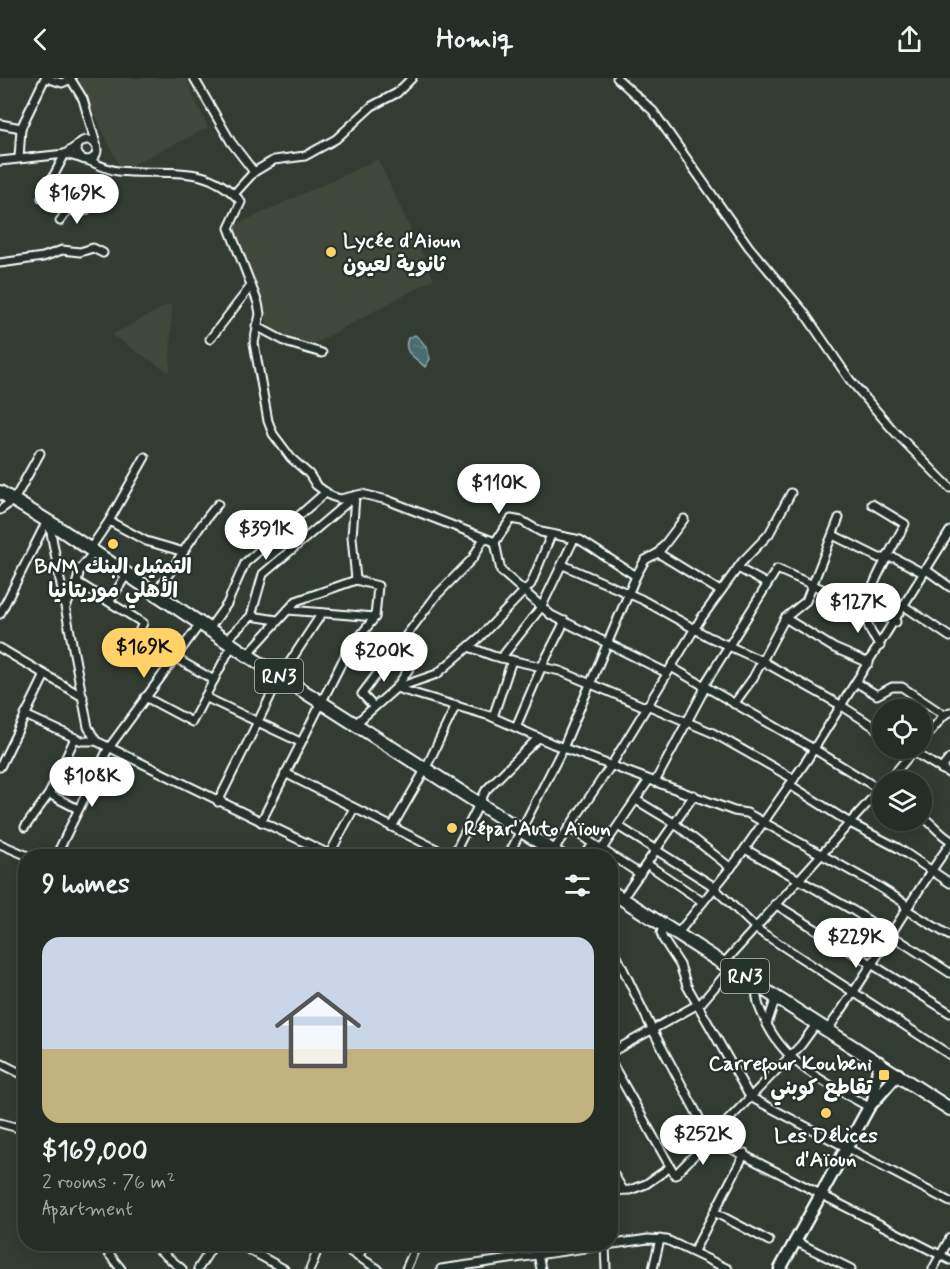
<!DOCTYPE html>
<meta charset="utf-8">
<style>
:root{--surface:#262d26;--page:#323932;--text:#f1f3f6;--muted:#a4a8a7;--line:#424943;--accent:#ffd166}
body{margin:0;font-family:Mynerve,"Playpen Sans Arabic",sans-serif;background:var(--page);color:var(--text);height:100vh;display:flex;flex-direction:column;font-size:22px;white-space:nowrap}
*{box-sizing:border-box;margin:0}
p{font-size:20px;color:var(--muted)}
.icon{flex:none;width:33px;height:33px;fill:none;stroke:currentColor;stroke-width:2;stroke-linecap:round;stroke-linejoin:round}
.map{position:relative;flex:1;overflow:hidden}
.drawer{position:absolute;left:18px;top:771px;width:600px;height:402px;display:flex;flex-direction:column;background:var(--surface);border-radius:24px;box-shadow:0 3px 15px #0003,0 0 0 2px var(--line)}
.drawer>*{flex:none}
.tools{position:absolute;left:872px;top:621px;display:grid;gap:12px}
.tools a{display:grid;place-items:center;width:60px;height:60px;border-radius:50%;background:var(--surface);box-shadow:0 3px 15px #0003,0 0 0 2px var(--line);font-size:30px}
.price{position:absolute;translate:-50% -51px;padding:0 14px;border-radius:21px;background:#fff;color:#222;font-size:20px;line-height:39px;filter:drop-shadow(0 2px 3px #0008)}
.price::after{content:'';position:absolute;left:50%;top:36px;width:18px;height:14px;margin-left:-9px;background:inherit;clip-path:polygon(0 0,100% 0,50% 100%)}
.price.active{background:var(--accent);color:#111}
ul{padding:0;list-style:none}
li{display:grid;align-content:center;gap:12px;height:318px;padding:0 24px}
li span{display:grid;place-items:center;height:186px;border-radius:18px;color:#555}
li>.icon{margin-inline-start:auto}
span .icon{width:108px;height:108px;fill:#fffc;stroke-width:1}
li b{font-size:26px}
h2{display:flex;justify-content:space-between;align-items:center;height:72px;padding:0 24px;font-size:26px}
header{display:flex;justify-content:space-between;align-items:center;height:78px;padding:0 24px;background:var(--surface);font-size:27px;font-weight:700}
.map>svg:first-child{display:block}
</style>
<header><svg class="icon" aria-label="back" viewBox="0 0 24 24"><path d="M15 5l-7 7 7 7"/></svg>Homiq<svg class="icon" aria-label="share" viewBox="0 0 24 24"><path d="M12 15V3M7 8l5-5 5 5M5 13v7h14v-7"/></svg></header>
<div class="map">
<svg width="950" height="1191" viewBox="0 0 950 1191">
<defs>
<pattern id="water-ripples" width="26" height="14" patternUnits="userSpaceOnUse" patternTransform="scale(1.5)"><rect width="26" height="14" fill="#4a6d71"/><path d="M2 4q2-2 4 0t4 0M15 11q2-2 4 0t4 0" fill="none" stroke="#658386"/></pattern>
</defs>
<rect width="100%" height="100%" fill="#323c33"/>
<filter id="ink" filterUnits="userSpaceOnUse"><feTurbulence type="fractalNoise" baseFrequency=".0167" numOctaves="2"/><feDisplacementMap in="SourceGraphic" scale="12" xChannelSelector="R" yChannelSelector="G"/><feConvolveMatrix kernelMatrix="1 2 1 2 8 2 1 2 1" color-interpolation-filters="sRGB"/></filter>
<g filter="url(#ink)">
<!-- built -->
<g fill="#40463a">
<path d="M78,0H186L208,50L121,92Z"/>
<path d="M378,81L434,201L312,267H302L270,252L231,149Z"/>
<path d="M169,226L172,228L170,293L168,294L113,258V256Z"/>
</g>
<!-- water -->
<path fill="url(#water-ripples)" stroke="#92a7aa" stroke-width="1.5" d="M415,257C424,263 428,270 430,281L425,289C415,278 402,276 408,260Z"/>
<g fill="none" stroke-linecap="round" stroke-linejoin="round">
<defs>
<g id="street">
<path d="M46,0L62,5L71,1"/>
<path d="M70,0L83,21L96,66"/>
<path d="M194,0L231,64L254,94"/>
<path d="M617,0L653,33L749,169L803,233L850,302L893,352L950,410"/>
<path d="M0,46L21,50"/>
<circle cx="87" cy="72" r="10"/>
<path d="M19,80L21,50L45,0"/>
<path d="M87,82C97,86 108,92 118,93C164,98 206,83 241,124L229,150L258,225L260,236L254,265L268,343L273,356L291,380L309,396L316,407L331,418L340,421L362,416L387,422L495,464L511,441L522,443L541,454L580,462L636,498"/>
<path d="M0,83L65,76L83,81"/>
<path d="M45,116L78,135L86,132L98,114"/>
<path d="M234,116L254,94L274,82L305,78L336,61L372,28L397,15L412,0"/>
<path d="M42,120L65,76L78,67"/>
<path d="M60,143L69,130"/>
<path d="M0,185L43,179L62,172L80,174L93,170L103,175"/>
<path d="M256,248L288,265L322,275"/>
<path d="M210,261L251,208"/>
<path d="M355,418L352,459L356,502"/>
<path d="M872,426L905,446C895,465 865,515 866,535C867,549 872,557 880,568"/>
<path d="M0,432L14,422L40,375"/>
<path d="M109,443L146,463L184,474"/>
<path d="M49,444L88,649L96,663L333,778"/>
<path d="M833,457L879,480H895L923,495"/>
<path d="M495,464L501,493L551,537L667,595"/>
<path d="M90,471L109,443L145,379"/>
<path d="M94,474L80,491L77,504L143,545L137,558L214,602"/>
<path d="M658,475L720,513"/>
<path d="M563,487L641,521L709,559L762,583L842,628L882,654"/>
<path d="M738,490L767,506"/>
<path d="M925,491L950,509"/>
<path d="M155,516C177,486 193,454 218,426"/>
<path d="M110,523L127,496"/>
<path d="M904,528L950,559"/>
<path d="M66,529L77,504"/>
<path d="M288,532L375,539"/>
<path d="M0,536L47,443"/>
<path d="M251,538L277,542"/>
<path d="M785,540L834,570L869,585"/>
<path d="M209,551L227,526L245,485L326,414"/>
<path d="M225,563L251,538L263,496L355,418"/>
<path d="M469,569L493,578L560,593L643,628L647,627L713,655L794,701"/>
<path d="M0,570L83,619"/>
<path d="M247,577L296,523L356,502L378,508L375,539L346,576L261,744"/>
<path d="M501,580L542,528L574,461"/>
<path d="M671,589L814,671L882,713"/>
<path d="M857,605L877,617L892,609H902L944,637"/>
<path d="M703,609L777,491L896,544"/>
<path d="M396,610L490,638L553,666L734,733L747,735L876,807L903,824L907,832L950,858"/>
<path d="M396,610L437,596L480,559L531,506L551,457"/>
<path d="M145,619L192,644L232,567"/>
<path d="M205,619L300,664"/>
<path d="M734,626L753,600L785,540L806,523L839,440"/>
<path d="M374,629L362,616L436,518L473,480L484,460"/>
<path d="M25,637L82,663H96"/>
<path d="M493,639L512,582"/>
<path d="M354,647L396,610L423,570"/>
<path d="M516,649L542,588L565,543"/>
<path d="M921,665L944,637L950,634"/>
<path d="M907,670L950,696"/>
<path d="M0,689L45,597"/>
<path d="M941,691L950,680"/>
<path d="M285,695L450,778"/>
<path d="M655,704L705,610"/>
<path d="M887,704L916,670"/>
<path d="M790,707L850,745L898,770L950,805"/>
<path d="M49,716L78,731"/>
<path d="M636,722L674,745L731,790"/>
<path d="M218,724L280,599L322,535"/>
<path d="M921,738C933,745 938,755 950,762"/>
<path d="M618,748L710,806L758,852L950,977"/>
<path d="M25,749L49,716L75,660"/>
<path d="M392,749L425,692L456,627"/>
<path d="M569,750L640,796"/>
<path d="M0,766L28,778"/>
<path d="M602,771L649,702"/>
<path d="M745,771L854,833L950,895"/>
<path d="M553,773L612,686L700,542L742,484L769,456L791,415"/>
<path d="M329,777L354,730"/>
<path d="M56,778L108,671L200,546"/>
<path d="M453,778L486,712L538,660"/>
<path d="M508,778L563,670L636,498L645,482L658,475L684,441"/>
<path d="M584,778L593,766"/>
<path d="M647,786L703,824"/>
<path d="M622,821L694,717"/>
<path d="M775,826L950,935"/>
<path d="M664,846L661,855L663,861L680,887L687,908L750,1019L950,1124"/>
<path d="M678,855L737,782L807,682L950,453"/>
<path d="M610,864L652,951L710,1060L950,1182"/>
<path d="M724,885L882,709"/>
<path d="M757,906C755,920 759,930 765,942C785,987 828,1006 869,1029"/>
<path d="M767,946L776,919"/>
<path d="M828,951C872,891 907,826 950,766"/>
<path d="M610,975L702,924L731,890"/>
<path d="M610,982L675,1097L801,967L817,945"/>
<path d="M0,985L26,998"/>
<path d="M0,1045L26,1052"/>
<path d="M610,1090L622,1110"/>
<path d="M610,1113L630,1112L646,1106L669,1090"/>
<path d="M714,1134L769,1163"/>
<path d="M795,1163L851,1191"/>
<path d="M101,1166L121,1191"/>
<path d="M152,1166L182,1191"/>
<path d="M239,1166L284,1191"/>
<path d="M338,1166L378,1191"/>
<path d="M536,1166L541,1191"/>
<path d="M605,1167L606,1191"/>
<path d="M694,1173L745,1075"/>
<path d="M358,1179L366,1166"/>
<path d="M198,1191L214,1166"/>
<path d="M310,1191L320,1166"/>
<path d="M406,1191L417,1166"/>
<path d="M441,1191L648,1161L667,1162L728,1191"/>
<path d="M653,1191L660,1161"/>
<path d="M933,1191L950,1160"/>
</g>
<g id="primary">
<path d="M873,1023L879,984"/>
<path d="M780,1191L869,1029L898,996"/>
</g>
<g id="highway">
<path d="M0,414L54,447L247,577L561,778"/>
<path d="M610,813L950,1031"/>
</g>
</defs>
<!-- street casing -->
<use href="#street" stroke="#fff" stroke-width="11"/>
<!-- primary casing -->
<use href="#primary" stroke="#fff" stroke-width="15"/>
<!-- highway casing -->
<use href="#highway" stroke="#fff" stroke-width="16"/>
<!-- street -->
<use href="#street" stroke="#26332d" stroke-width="7"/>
<!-- primary -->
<use href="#primary" stroke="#26332d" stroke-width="10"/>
<!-- highway -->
<use href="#highway" stroke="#26332d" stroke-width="12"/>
</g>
</g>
<!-- markers -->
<g fill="#ffd166" stroke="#26332d" stroke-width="2">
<circle cx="331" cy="174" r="6"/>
<circle cx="113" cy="466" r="6"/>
<circle cx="452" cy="750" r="6"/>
<rect x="878" y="991" width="12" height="12" rx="3"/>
<circle cx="826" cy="1035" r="6"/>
</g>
<g text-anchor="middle" stroke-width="4.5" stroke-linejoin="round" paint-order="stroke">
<!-- shield labels -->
<g fill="#26332d" stroke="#bec2c0" stroke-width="1.5">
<rect x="255" y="581" width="48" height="34" rx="4.5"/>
<rect x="721" y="881" width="48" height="34" rx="4.5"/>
</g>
<g font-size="20" font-weight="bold" fill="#fff">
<text x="279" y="605">RN3</text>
<text x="745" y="905">RN3</text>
</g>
<!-- poi labels -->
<g font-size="21" font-weight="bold" fill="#fff" stroke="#26332d" text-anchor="start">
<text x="343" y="169">Lycée d'Aioun<tspan x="343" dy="24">ثانوية لعيون</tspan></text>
<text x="113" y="495" text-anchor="middle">BNM التمثيل البنك<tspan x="113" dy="24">الأهلي موريتانيا</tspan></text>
<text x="464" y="757">Répar'Auto Aïoun</text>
<text x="872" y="992" text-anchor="end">Carrefour Koubeni<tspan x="872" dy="24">تقاطع كوبني</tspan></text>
<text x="826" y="1064" text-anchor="middle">Les Délices<tspan x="826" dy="24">d'Aïoun</tspan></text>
</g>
</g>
</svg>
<div class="tools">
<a><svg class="icon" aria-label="locate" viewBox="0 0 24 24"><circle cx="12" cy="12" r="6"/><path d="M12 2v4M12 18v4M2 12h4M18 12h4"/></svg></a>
<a><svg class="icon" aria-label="layers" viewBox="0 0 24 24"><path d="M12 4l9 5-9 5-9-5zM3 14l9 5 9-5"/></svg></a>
</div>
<b class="price" style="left:77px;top:147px">$169K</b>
<b class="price" style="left:499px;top:437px">$110K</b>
<b class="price" style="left:266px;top:483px">$391K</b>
<b class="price" style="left:858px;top:556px">$127K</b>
<b class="price active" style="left:144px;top:601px">$169K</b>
<b class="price" style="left:384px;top:605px">$200K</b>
<b class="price" style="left:92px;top:730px">$108K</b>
<b class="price" style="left:856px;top:891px">$229K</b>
<b class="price" style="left:703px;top:1088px">$252K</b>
<section class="drawer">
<h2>9 homes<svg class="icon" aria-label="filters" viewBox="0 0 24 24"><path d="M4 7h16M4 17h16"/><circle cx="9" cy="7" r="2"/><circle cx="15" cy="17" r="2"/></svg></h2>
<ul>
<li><span style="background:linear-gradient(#c9d6e8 60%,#c2b280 0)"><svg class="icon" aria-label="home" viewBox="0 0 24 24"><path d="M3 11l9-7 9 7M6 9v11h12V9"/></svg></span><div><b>$169,000</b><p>2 rooms · 76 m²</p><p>Apartment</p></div></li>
</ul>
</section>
</div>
